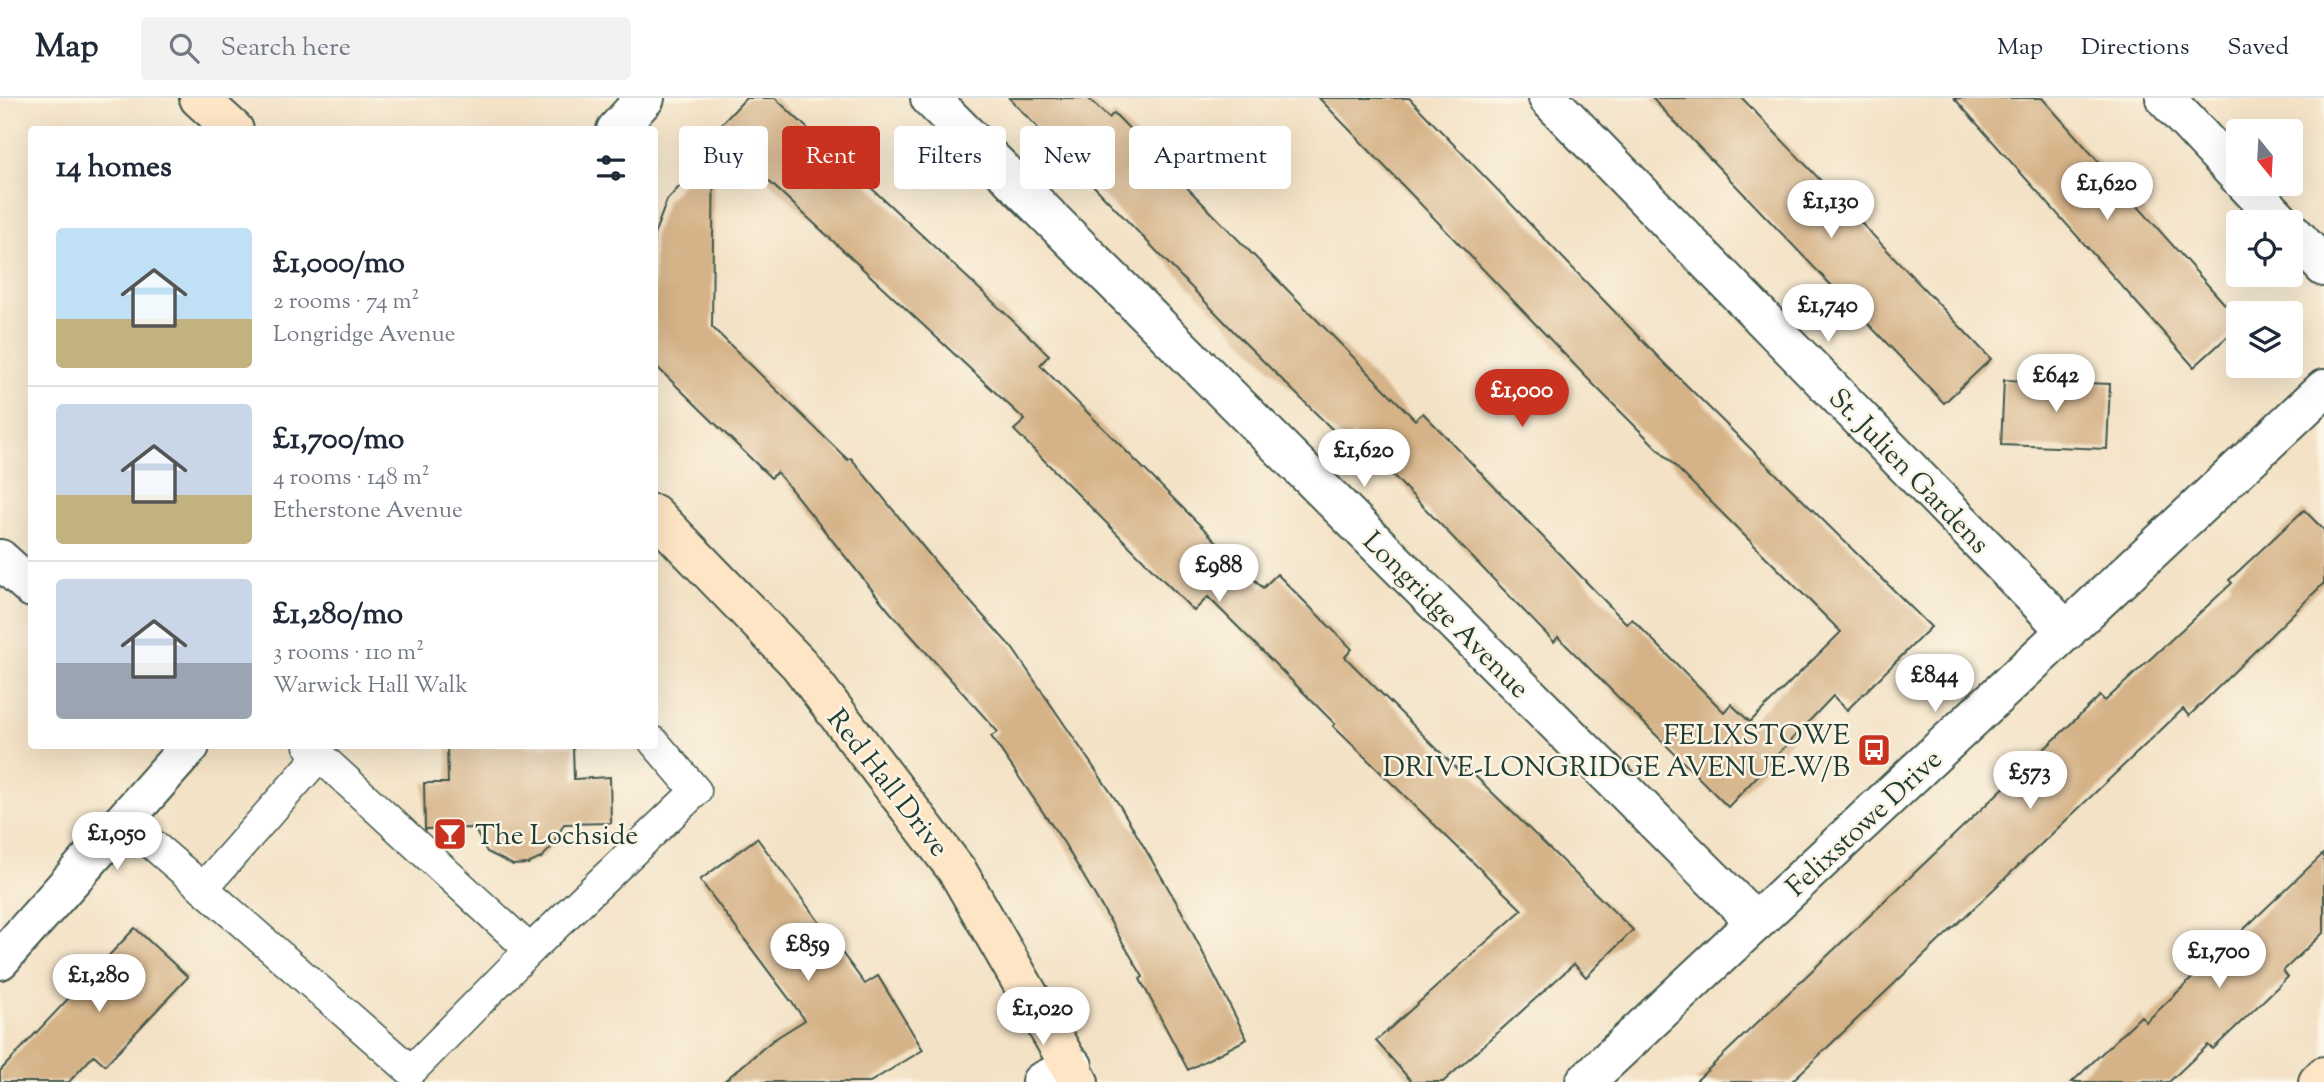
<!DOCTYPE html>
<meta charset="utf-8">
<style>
:root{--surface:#fff;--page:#f2f2f3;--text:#1f2937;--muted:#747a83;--line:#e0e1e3;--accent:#c8321e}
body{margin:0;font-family:"Sorts Mill Goudy",serif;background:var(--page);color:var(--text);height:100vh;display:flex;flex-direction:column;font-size:26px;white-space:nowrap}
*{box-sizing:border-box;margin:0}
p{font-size:23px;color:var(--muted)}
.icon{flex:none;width:38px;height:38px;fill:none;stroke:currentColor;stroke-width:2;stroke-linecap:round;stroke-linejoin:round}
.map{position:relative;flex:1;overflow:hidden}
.drawer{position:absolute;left:28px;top:28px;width:630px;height:623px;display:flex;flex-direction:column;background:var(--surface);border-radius:7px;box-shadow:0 7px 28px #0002}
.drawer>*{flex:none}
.top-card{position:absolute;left:679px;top:28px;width:665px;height:63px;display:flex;gap:14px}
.needle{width:46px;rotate:162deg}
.controls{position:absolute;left:2226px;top:21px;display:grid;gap:14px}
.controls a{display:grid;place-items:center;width:77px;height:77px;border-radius:7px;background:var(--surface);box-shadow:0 7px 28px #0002;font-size:35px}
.price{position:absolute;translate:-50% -60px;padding:0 16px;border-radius:24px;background:#fff;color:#222;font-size:23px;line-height:46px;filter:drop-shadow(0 2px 4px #0008)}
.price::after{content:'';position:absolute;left:50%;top:42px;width:21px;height:16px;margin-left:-10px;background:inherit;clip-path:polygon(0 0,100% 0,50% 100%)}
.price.active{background:var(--accent);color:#fff}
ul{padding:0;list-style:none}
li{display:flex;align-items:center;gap:21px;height:175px;padding:0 28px}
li+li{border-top:2px solid var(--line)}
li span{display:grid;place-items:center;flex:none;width:196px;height:140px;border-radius:7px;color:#555}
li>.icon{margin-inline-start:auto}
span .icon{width:84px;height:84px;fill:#fffc;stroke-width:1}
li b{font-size:30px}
h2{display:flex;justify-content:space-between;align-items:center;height:84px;padding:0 28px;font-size:30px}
.tag{padding:0 24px;border-radius:7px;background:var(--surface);box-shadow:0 7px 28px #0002;font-size:24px;line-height:63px}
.tag.active{background:var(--accent);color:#fff}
header{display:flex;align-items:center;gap:42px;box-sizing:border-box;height:98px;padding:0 35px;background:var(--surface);border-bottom:2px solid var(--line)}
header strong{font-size:33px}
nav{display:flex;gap:38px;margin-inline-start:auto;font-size:24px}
.search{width:490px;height:63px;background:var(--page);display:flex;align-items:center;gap:18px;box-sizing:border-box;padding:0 24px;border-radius:7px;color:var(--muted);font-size:26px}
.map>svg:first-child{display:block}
</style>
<header>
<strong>Map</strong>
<div class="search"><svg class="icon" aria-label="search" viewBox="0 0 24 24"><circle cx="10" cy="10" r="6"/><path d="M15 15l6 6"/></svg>Search here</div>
<nav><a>Map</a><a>Directions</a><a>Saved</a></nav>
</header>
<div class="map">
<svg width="2324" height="984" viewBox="0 0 2324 984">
<rect width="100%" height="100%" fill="#fcf5e5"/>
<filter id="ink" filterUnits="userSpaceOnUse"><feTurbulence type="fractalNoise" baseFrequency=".0143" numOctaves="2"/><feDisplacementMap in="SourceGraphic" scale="14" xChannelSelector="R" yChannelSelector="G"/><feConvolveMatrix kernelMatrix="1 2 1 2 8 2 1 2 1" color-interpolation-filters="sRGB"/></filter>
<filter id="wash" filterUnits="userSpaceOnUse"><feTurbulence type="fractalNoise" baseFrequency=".00686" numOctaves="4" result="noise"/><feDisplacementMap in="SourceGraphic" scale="28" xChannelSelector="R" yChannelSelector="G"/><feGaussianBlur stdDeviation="1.57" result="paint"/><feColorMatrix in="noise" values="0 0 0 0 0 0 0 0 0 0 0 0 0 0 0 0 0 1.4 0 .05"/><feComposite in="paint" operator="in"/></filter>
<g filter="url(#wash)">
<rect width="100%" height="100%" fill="#f3e2c6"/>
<g id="blocks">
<!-- building -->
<g fill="#d5b287">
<path d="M746,0H775L972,184L1049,257L1040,267L1263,490L1277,476L1352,551L1345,559L1462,676L1467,670L1633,832L1586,879L1574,866L1443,984H1412L1376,943L1522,812L1333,628L1335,626L1208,499L1194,513L1014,332L1025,322L715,33Z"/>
<path d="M1009,0H1088L1109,20L1114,15L1415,322L1423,315L1627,526L1632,521L1724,614L1731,606L1750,624L1841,534L1591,284L1319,0H1409L1663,264L1931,529L1847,612L1833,598L1728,709L1558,539L1554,544L1353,336L1345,344L1244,244Z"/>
<path d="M1652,0H1742L1991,261L1944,305Z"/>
<path d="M1954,0H2042L2238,221V229L2194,269Z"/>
<path d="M714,51L712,229L848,362L851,360L941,471L1013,551L1120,708L1181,812L1247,941L1188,972L1140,881L1143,879L1064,745L991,638L998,634L890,514L777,374L771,380L654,266V137L667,102Z"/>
<path d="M2004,282L2110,286L2107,351L2001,347Z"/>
<path d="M2304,412L2324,432V485L2189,618L2183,611L1791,984H1695L2100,598L2105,603L2232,485L2229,482Z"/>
<path d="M447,648H573L574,681L610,679L611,725L564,726L551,750L541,760L528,766L513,767L487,754L474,730L425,731L424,685H448Z"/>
<path d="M757,740L865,886L878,878L923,952L870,984H723L773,942L805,922L700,782Z"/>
<path d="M2324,755V834L2283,873L2288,879L2213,951L2208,947L2169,984H2072L2141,918L2146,924Z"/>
<path d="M135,830L188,879L105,967L94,957L69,984H0V973Z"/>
</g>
</g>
</g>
<g filter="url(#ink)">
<use href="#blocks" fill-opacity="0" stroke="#3f564a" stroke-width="2"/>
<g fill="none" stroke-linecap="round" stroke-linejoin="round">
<defs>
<g id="lane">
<path d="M309,648L530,852L696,693L654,644"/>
<path d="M320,657L203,790L411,973L530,852"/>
<path d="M124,722L203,790"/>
</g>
<g id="street">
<path d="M930,0L1756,824"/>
<path d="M1548,0L2067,533"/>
<path d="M2165,0L2238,78"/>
<path d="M616,32L645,0"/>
<path d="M2246,86L2282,124"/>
<path d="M2291,133L2324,169"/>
<path d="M0,461L32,490"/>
<path d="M0,862L190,648"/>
<path d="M1041,984L1073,968"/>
<path d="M1585,984L2324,291"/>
</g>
<g id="secondary">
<path d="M199,0L234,32"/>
<path d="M654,416L799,566L958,774L1079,984"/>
<path d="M2318,984L2324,978"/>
</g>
</defs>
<!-- lane casing -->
<use href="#lane" stroke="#3f564a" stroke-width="33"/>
<!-- street casing -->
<use href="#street" stroke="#3f564a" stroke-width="42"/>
<!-- secondary casing -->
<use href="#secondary" stroke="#3f564a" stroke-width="42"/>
<!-- lane -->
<use href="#lane" stroke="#fff" stroke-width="30"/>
<!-- street -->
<use href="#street" stroke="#fff" stroke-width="38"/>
<!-- secondary -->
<use href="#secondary" stroke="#fde5c5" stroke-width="38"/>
</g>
</g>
<!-- icons -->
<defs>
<symbol id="bus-square" viewBox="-11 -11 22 22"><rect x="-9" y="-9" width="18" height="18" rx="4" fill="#c8321e" stroke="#fcf5e5"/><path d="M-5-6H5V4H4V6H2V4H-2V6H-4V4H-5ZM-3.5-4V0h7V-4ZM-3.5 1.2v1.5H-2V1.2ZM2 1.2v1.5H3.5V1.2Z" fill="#fff"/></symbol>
<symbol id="bar-square" viewBox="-11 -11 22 22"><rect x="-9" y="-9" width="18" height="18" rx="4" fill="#c8321e" stroke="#fcf5e5"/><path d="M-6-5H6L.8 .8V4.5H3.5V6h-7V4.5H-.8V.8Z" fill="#fff"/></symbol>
</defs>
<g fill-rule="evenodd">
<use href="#bus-square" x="1855" y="633" width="38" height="38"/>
<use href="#bar-square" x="431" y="717" width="38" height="38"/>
</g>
<g text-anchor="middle" stroke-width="5" stroke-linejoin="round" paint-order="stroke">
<!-- street labels -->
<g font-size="28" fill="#1f3d34" stroke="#fcf5e5">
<text transform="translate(1910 372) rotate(46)" y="10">St. Julien Gardens</text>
<text transform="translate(1447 516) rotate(45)" y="10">Longridge Avenue</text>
<text transform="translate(889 684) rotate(52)" y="10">Red Hall Drive</text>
<text transform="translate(1863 724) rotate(-43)" y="10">Felixstowe Drive</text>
</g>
<!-- poi labels -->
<g font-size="28" fill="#1f3d34" stroke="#fcf5e5" text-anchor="end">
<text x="1850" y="646">FELIXSTOWE<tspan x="1850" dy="32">DRIVE-LONGRIDGE AVENUE-W/B</tspan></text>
<text x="475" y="746" text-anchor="start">The Lochside</text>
</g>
</g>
</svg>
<div class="controls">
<a><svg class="needle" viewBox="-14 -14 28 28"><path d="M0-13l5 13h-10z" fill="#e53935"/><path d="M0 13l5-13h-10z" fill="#747a83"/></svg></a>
<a><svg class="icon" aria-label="locate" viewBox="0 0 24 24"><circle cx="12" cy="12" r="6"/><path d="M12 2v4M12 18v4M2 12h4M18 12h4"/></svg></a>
<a><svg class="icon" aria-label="layers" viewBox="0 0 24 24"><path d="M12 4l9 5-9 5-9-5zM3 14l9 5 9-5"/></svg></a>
</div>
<b class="price" style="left:2107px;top:124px">£1,620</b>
<b class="price" style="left:1831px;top:142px">£1,130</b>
<b class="price" style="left:1828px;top:246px">£1,740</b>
<b class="price" style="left:2056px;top:316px">£642</b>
<b class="price active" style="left:1522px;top:331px">£1,000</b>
<b class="price" style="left:1364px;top:391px">£1,620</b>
<b class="price" style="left:1219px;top:506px">£988</b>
<b class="price" style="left:1935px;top:616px">£844</b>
<b class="price" style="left:2030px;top:713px">£573</b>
<b class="price" style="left:117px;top:774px">£1,050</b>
<b class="price" style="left:808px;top:885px">£859</b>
<b class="price" style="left:2219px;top:892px">£1,700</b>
<b class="price" style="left:99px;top:916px">£1,280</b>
<b class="price" style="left:1043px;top:949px">£1,020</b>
<div class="top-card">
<a class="tag">Buy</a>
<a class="tag active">Rent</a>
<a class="tag">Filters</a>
<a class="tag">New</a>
<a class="tag">Apartment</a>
</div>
<section class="drawer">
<h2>14 homes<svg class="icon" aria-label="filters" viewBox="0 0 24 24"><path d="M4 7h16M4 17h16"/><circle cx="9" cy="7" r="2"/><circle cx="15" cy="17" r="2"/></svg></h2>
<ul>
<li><span style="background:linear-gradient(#bfe0f5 65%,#c2b280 0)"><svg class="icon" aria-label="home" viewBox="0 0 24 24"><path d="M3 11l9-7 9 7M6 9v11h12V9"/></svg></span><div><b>£1,000/mo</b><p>2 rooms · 74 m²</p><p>Longridge Avenue</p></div></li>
<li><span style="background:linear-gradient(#c9d6e8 65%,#c2b280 0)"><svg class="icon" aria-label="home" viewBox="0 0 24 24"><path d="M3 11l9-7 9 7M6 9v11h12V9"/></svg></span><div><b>£1,700/mo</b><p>4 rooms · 148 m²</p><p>Etherstone Avenue</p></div></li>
<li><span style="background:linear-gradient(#c9d6e8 60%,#9aa5b1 0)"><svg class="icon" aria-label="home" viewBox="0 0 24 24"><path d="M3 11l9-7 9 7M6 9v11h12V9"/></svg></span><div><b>£1,280/mo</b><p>3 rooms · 110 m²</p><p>Warwick Hall Walk</p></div></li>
</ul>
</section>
</div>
